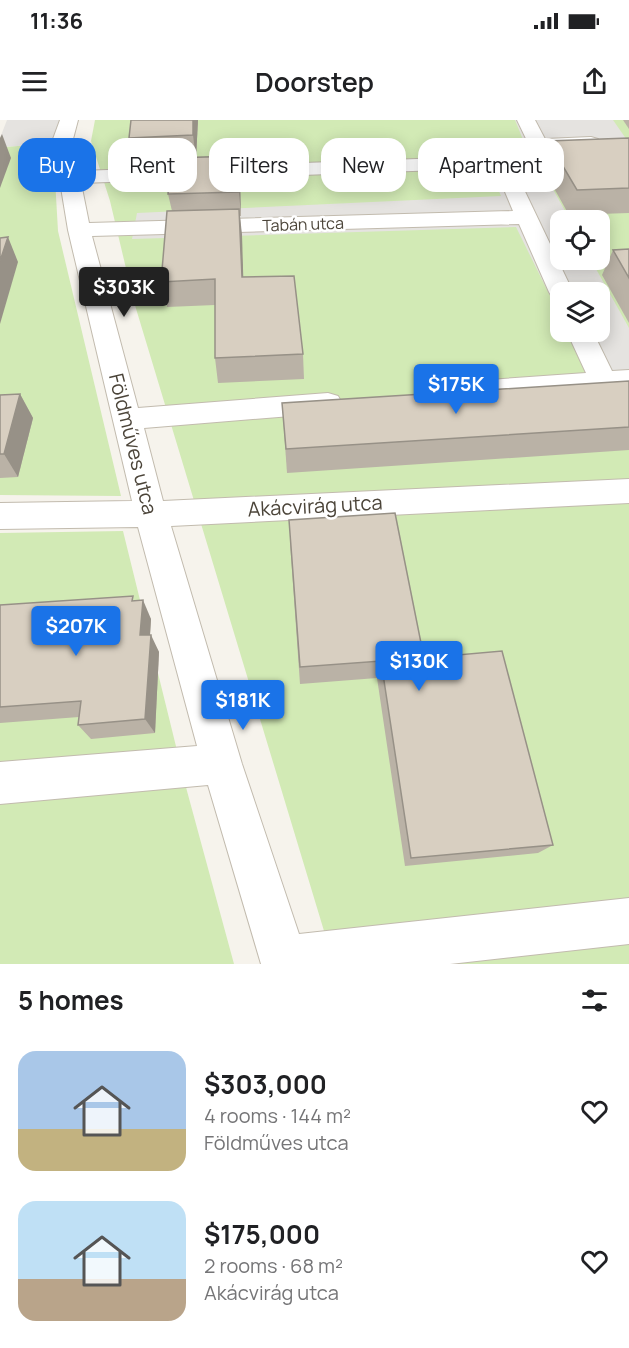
<!DOCTYPE html>
<meta charset="utf-8">
<style>
:root{--surface:#fff;--page:#f6f6f6;--text:#202124;--muted:#757577;--accent:#1a73e8}
body{margin:0;font-family:Manrope,sans-serif;background:var(--page);color:var(--text);height:100vh;display:flex;flex-direction:column;font-size:22px;white-space:nowrap}
*{box-sizing:border-box;margin:0}
p{font-size:20px;color:var(--muted)}
.icon{flex:none;width:33px;height:33px;fill:none;stroke:currentColor;stroke-width:2;stroke-linecap:round;stroke-linejoin:round}
.map{position:relative;height:844px;overflow:hidden}
.details{display:flex;flex-direction:column;background:var(--surface);flex:1}
.details>*{flex:none}
.top-card{position:absolute;left:18px;top:18px;width:594px;height:54px;display:flex;gap:12px}
.fabs{position:absolute;left:550px;top:90px;display:grid;gap:12px}
.fabs a{display:grid;place-items:center;width:60px;height:60px;border-radius:12px;background:var(--surface);box-shadow:0 3px 15px #0003;font-size:30px}
.price{position:absolute;translate:-50% -51px;padding:0 14px;border-radius:6px;background:var(--accent);color:#fff;font-size:20px;line-height:39px;filter:drop-shadow(0 2px 3px #0008)}
.price::after{content:'';position:absolute;left:50%;top:36px;width:18px;height:14px;margin-left:-9px;background:inherit;clip-path:polygon(0 0,100% 0,50% 100%)}
.price.current{background:#222;color:#fff}
ul{padding:0;list-style:none}
li{display:flex;align-items:center;gap:18px;height:150px;padding:0 18px}
li span{display:grid;place-items:center;flex:none;width:168px;height:120px;border-radius:18px;color:#555}
li>.icon{margin-inline-start:auto}
span .icon{width:72px;height:72px;fill:#fffc;stroke-width:1}
li b{font-size:26px}
h2{display:flex;justify-content:space-between;align-items:center;height:72px;padding:0 18px;font-size:26px}
.tag{padding:0 21px;border-radius:18px;background:var(--surface);box-shadow:0 3px 15px #0003;font-size:21px;line-height:54px}
.tag.current{background:var(--accent);color:#fff}
.status{display:flex;justify-content:space-between;align-items:center;height:42px;padding:0 30px;background:var(--surface);direction:ltr}
.status svg{height:16px;fill:currentColor}
header{display:flex;justify-content:space-between;align-items:center;height:78px;padding:0 18px;background:var(--surface);font-size:27px;font-weight:600}
.map>svg:first-child{display:block}
</style>
<div class="status"><b>11:36</b><svg viewBox="0 0 49 12"><path d="M0 12V9h3v3zM5 12V6h3v6zM10 12V3h3v9zM15 12V0h3v12zM26 1h20v11H26zM47 4h2v5h-2z"/></svg></div>
<header><svg class="icon" aria-label="menu" viewBox="0 0 24 24"><path d="M4 6h16M4 12h16M4 18h16"/></svg>Doorstep<svg class="icon" aria-label="share" viewBox="0 0 24 24"><path d="M12 15V3M7 8l5-5 5 5M5 13v7h14v-7"/></svg></header>
<div class="map">
<svg width="629" height="844" viewBox="0 0 629 844">
<rect width="100%" height="100%" fill="#f6f3ec"/>
<!-- green -->
<g fill="#d2eab5" fill-rule="evenodd">
<path d="M95,0H629V844H334L134,182L110,81L91,21ZM561,100H600V140H561ZM561,172H600V212H561Z"/>
<path d="M53,24L58,111L121,376L0,375V27Z"/>
<path d="M123,411L187,671L234,844H0V413Z"/>
</g>
<!-- parking -->
<g fill="#e5e3e0">
<path d="M7,0H69L63,19L53,24L0,27V18Z"/>
<path d="M515,0H613L629,23V40L538,42L570,100H561V140H591L629,208V253L589,255L567,212H600V172H561V198L516,107L132,119L137,93L501,76L481,29L526,27Z"/>
</g>
<g fill="none" stroke-linecap="round" stroke-linejoin="round">
<defs>
<g id="minor">
<path d="M60,0H78L73,19L79,51L502,36L509,38L573,172H561V180L552,177L549,172L519,104L92,116L138,288L328,273L338,276L342,283L338,290L328,293L144,308L163,381L629,359V383L171,406L242,644L299,814L629,778V824L450,844H261L208,665L0,684V642L197,626L138,407L0,409V383L132,381L68,110L53,19ZM495,48L513,91L89,103L81,63Z"/>
<path d="M517,0H535L545,19L591,17L598,19L601,23L598,27L591,29H531Z"/>
<path d="M567,212H593L612,251L629,250V268L433,284L423,281L419,274L423,267L433,264L586,253Z"/>
</g>
</defs>
<!-- minor casing -->
<use href="#minor" stroke="#c2bbae" stroke-width="2"/>
<!-- minor -->
<use href="#minor" fill="#fff" fill-rule="evenodd"/>
</g>
<!-- wall -->
<g fill="#bab2a6">
<path d="M198,0L196,37L240,60L241,96H240L243,157L303,234L304,259L218,263L215,238V185L167,187L161,162L172,91L168,74L171,40L134,42L129,18Z"/>
<path d="M623,0H629V9Z"/>
<path d="M629,18V93L569,95L541,45L548,21Z"/>
<path d="M629,129V203L602,155L613,130Z"/>
<path d="M629,261V330L287,353L282,283Z"/>
<path d="M20,274L33,298L18,357L0,358V275Z"/>
<path d="M290,422L424,538L553,725L538,733L405,746L377,558L300,564Z"/>
<path d="M135,481L151,499L150,515L159,532L155,613L91,619L78,605L79,597L0,603V485Z"/>
</g>
<!-- shaded-wall -->
<g fill="#979187">
<path d="M193,0H198L196,39L193,15Z"/>
<path d="M2,14L11,38L0,68V18Z"/>
<path d="M238,36L240,60L241,96L239,72Z"/>
<path d="M239,89L242,114L244,182L242,157Z"/>
<path d="M8,117L18,142L0,204V141Z"/>
<path d="M20,274L33,298L18,357L4,334Z"/>
<path d="M143,480L151,499L149,532L140,515Z"/>
<path d="M151,515L159,532L155,613L145,599Z"/>
</g>
<!-- building -->
<g fill="#d8cfc1" stroke="#979187" stroke-width="1.5">
<path d="M131,0H193V15L129,18Z"/>
<path d="M629,18V68L577,70L548,21Z"/>
<path d="M238,36L239,72L168,74L171,38Z"/>
<path d="M239,89L242,157L294,156L303,234L215,238V159L161,162L167,91Z"/>
<path d="M8,117L0,141V118Z"/>
<path d="M629,129V158L613,130Z"/>
<path d="M629,261V307L286,329L282,283Z"/>
<path d="M20,274L4,334H0V275Z"/>
<path d="M395,393L424,538L502,531L553,725L411,738L381,541L300,547L289,400Z"/>
<path d="M133,476L132,481L143,480L140,515H151L145,599L78,605L81,581L0,587V485Z"/>
</g>
<g text-anchor="middle" stroke-width="5" stroke-linejoin="round" paint-order="stroke">
<!-- far-street labels -->
<g font-size="16" fill="#4b4439" stroke="#fff">
<text transform="translate(303 104) rotate(-2)" y="6">Tabán utca</text>
</g>
<!-- street labels -->
<g font-size="20" fill="#4b4439" stroke="#fff">
<text transform="translate(133 324) rotate(76)" y="7">Földműves utca</text>
<text transform="translate(315 386) rotate(-3)" y="7">Akácvirág utca</text>
</g>
</g>
</svg>
<div class="fabs">
<a><svg class="icon" aria-label="locate" viewBox="0 0 24 24"><circle cx="12" cy="12" r="6"/><path d="M12 2v4M12 18v4M2 12h4M18 12h4"/></svg></a>
<a><svg class="icon" aria-label="layers" viewBox="0 0 24 24"><path d="M12 4l9 5-9 5-9-5zM3 14l9 5 9-5"/></svg></a>
</div>
<b class="price current" style="left:124px;top:198px">$303K</b>
<b class="price" style="left:456px;top:295px">$175K</b>
<b class="price" style="left:76px;top:537px">$207K</b>
<b class="price" style="left:419px;top:572px">$130K</b>
<b class="price" style="left:243px;top:611px">$181K</b>
<div class="top-card">
<a class="tag current">Buy</a>
<a class="tag">Rent</a>
<a class="tag">Filters</a>
<a class="tag">New</a>
<a class="tag">Apartment</a>
</div>
</div>
<section class="details">
<h2>5 homes<svg class="icon" aria-label="filters" viewBox="0 0 24 24"><path d="M4 7h16M4 17h16"/><circle cx="9" cy="7" r="2"/><circle cx="15" cy="17" r="2"/></svg></h2>
<ul>
<li><span style="background:linear-gradient(#a9c7e8 65%,#c2b280 0)"><svg class="icon" aria-label="home" viewBox="0 0 24 24"><path d="M3 11l9-7 9 7M6 9v11h12V9"/></svg></span><div><b>$303,000</b><p>4 rooms · 144 m²</p><p>Földműves utca</p></div><svg class="icon" aria-label="heart" viewBox="0 0 24 24"><path d="M12 20l-8-8c-3-5 5-10 8-4 3-6 11-1 8 4z"/></svg></li>
<li><span style="background:linear-gradient(#bfe0f5 65%,#b9a48a 0)"><svg class="icon" aria-label="home" viewBox="0 0 24 24"><path d="M3 11l9-7 9 7M6 9v11h12V9"/></svg></span><div><b>$175,000</b><p>2 rooms · 68 m²</p><p>Akácvirág utca</p></div><svg class="icon" aria-label="heart" viewBox="0 0 24 24"><path d="M12 20l-8-8c-3-5 5-10 8-4 3-6 11-1 8 4z"/></svg></li>
</ul>
</section>
